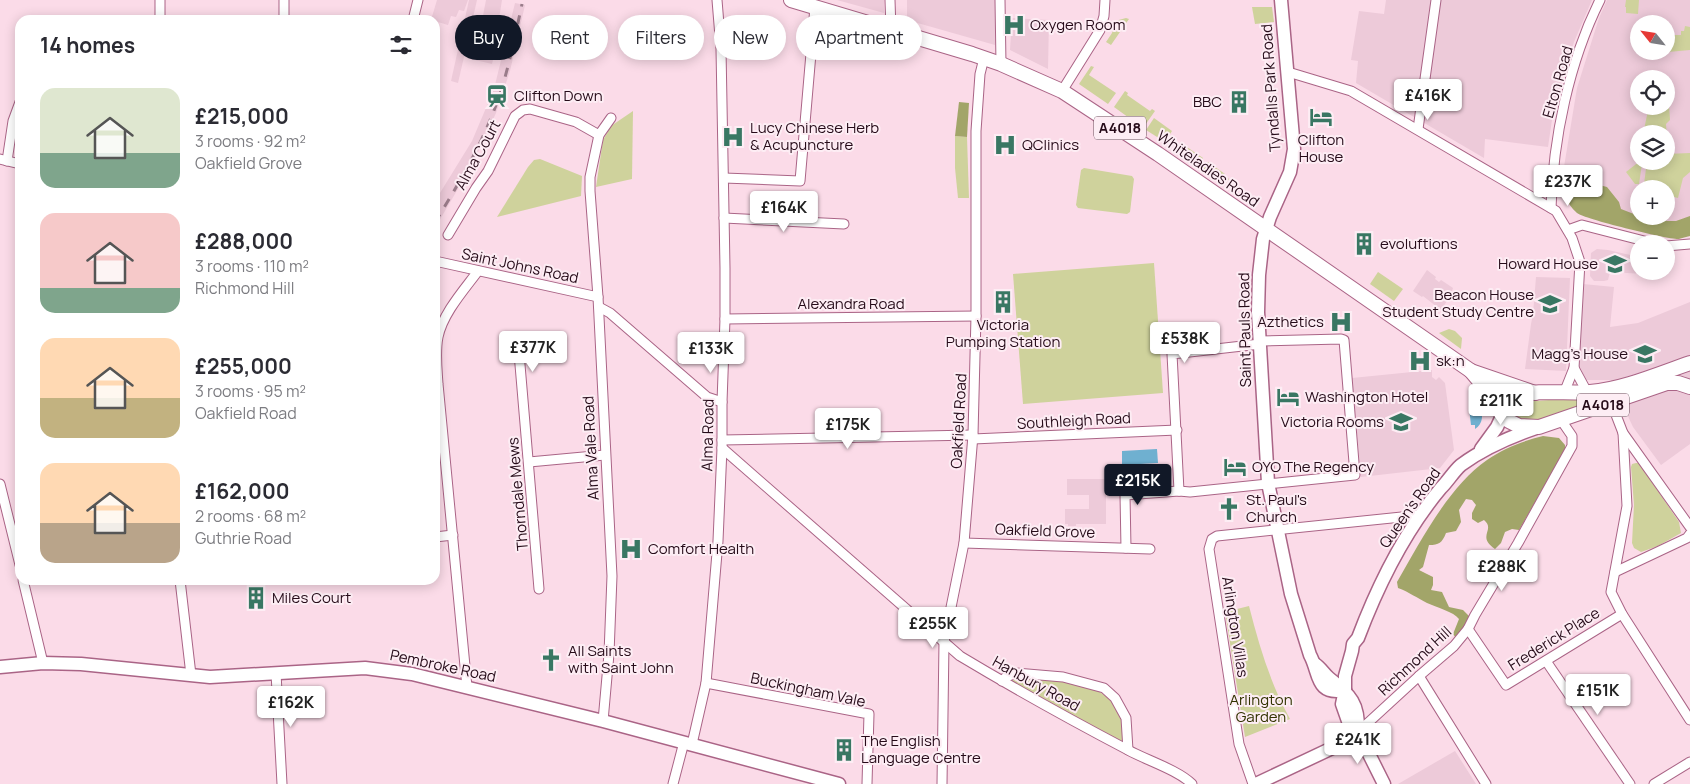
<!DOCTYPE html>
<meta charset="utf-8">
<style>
:root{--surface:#fff;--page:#f2f2f3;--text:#2b2b33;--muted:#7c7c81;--accent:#111827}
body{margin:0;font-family:Manrope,sans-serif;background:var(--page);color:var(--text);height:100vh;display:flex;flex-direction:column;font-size:19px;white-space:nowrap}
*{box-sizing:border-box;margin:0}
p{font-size:16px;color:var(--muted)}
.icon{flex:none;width:28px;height:28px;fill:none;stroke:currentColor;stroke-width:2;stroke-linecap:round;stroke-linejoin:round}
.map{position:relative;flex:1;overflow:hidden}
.sheet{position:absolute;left:15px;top:15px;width:425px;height:570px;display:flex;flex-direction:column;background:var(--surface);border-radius:15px;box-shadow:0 2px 12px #0003}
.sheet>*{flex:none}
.hud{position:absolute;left:455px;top:15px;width:475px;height:45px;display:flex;gap:10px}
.needle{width:32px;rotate:300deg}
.buttons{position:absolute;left:1630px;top:15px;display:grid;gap:10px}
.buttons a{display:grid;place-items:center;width:45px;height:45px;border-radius:50%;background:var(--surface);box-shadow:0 2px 12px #0003;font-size:25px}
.price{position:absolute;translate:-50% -42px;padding:0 11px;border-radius:5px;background:#fff;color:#222;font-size:16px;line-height:32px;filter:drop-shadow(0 1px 2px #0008)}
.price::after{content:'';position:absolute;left:50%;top:30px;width:15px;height:11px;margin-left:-8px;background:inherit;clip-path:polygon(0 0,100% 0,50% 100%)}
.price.on{background:var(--accent);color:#fff}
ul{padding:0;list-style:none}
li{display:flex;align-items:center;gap:15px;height:125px;padding:0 25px}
li span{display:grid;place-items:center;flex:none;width:140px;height:100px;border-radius:15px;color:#555}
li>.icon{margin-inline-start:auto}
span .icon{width:60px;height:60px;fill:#fffc;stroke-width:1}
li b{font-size:21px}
h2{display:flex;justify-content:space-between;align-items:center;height:60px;padding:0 25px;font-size:21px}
.tag{padding:0 18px;border-radius:22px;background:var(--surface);box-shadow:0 2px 12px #0003;font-size:18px;line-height:45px}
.tag.on{background:var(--accent);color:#fff}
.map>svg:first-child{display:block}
</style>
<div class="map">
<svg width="1690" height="784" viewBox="0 0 1690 784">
<rect width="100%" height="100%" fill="#fbdbe8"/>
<!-- built -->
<g fill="#edcad9" fill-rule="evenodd">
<path d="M437,0H468L464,11L459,10L456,17L451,16L448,25L431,20Z"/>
<path d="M469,0H477L458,83L451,81Z"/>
<path d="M486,0H502L499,19L502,21L492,64L471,59L478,31H480Z"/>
<path d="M837,0H884V13Z"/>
<path d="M907,0H996L995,45L907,20Z"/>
<path d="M1386,0H1592L1574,42L1564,74L1553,113L1548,147L1485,139L1484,158L1356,83L1358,61L1351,60L1359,11L1384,14Z"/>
<path d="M1607,0H1690V230H1645L1562,179L1577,88L1599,18ZM1639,24H1666V51H1639ZM1639,79H1666V106H1639ZM1639,134H1666V161H1639ZM1639,189H1666V216H1639Z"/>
<path d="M515,3L525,5L510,71L496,113L472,165L435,228V201L472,141L494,89Z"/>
<path d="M1012,18L1049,20L1048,69L1010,50Z"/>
<path d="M1597,249L1608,250L1639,257V271H1660V275L1610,272L1608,280L1604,281H1594L1590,276L1591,253Z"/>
<path d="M1427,270L1436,277L1435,279L1439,282L1441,280L1453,288L1452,291L1453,292L1441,310L1423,296L1422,297L1413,291Z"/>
<path d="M1536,277L1570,278L1566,371L1525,369L1531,324L1533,314Z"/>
<path d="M1583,284L1614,287L1610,327L1638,323L1690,302V444L1661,465L1633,427L1611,380H1577Z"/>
<path d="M1432,370V377L1436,380L1439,377L1445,383L1454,450L1440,468L1361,477L1352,378Z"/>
<path d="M1067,479H1106V489H1104V493H1106V524H1076V526H1068V524H1065V509H1089V495H1067Z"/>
<path d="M1455,751L1476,784H1398Z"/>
</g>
<!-- green -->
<g fill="#cfd29c">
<path d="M1626,0H1639L1638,14L1626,13V7H1625Z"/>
<path d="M1252,7H1272L1274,22L1255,24Z"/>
<path d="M1126,18L1129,19L1111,45L1106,42L1112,33L1115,21Z"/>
<path d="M1666,25L1670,26V35H1681V31H1684L1685,26L1690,27V50L1657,53V51H1666Z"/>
<path d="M1091,66L1094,67L1089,75L1116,93L1108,104L1079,84Z"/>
<path d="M1125,91L1128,93L1127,95L1150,111L1152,109L1155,111L1143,128L1114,107Z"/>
<path d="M1666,105H1669L1670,120L1666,124L1667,137L1666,134H1643L1649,106H1666Z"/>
<path d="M633,111L632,179L596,187L603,140L611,126Z"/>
<path d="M1154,118L1172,131L1165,142L1146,130Z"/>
<path d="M955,136L967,137L969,198H958L955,168Z"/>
<path d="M1181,143L1203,158L1198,165L1176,151Z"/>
<path d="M1690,153V172L1683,178L1678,198L1666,195V189H1646L1644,184L1647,161H1666V154Z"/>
<path d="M540,159L582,176L581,196L497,217L528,167L534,160Z"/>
<path d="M1640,161L1642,164L1639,184H1635L1626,172Z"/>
<path d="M1208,162L1225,174L1224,175L1229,179L1225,184L1203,169Z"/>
<path d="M1084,168L1132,176L1134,179L1130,212L1127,214L1078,208L1076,205L1081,170Z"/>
<path d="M1154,263L1163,393L1023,404L1013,274Z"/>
<path d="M1378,272L1403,289L1394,301L1370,284Z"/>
<path d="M1449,329L1455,331L1462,338L1461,349L1439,333Z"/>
<path d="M1577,398L1579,408L1533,422L1515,418C1511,410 1514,407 1520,402Z"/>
<path d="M1636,463H1639L1679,522L1681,533L1658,546L1641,552L1634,548L1632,543L1634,505L1631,467L1632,464Z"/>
<path d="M1249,606C1259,645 1270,683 1290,719L1245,737L1225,612Z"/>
<path d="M1021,676C1053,679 1111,680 1122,719C1124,726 1123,735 1123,742L1008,681Z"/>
</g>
<!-- forest -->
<g fill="#a2a569">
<path d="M959,102L969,103L967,137L955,136Z"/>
<path d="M1561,175L1607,187L1619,202L1621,209L1639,216H1652L1667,221H1676L1690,216V236C1686,237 1682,238 1679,239C1670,240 1584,219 1577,213C1566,204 1562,189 1561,175Z"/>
<path d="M1543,436L1559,438L1565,445V451L1519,530L1512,529L1505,532L1501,543L1495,549C1476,536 1496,530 1484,520L1478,523L1472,519V513L1476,505L1472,500L1466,499L1459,510L1461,522L1456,531L1446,533C1442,543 1439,545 1429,545L1423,567L1419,570L1433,577V585L1431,590L1442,592L1449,607L1463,610L1469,616L1468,622L1456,638L1453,634L1459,619C1454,612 1436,607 1427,603C1417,598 1409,592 1398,588L1397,582C1420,542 1449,486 1487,460C1504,448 1523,441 1543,436Z"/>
</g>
<!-- water -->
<g fill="#6fb0d0">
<path d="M1472,403L1479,407C1484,414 1483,424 1475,429V425H1471L1469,408H1471Z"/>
<path d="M1157,449L1158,463L1122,465V451Z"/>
</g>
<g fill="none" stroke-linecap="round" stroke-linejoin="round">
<defs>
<g id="street">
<path d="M160,0V20"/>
<path d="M284,0V20"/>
<path d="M890,0L891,30"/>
<path d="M1000,0L1001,64"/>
<path d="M413,20L418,0"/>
<path d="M1288,72L1351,91L1556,211L1572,238L1580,262L1574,368L1564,393"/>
<path d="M1062,91L1100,30L1104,16L1105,0"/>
<path d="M1418,129L1436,0"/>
<path d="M0,159L20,164"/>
<path d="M7,161L13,121L20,102"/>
<path d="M724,178L800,181L815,7"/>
<path d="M1551,208C1553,139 1569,62 1600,0"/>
<path d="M724,218L844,224"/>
<path d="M1568,230L1582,225L1656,244"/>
<path d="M448,235L476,188L488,171L515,116L523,110L530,109L576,122L599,135"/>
<path d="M1666,246L1690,244"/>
<path d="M435,261L598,297"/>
<path d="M599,307L610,313L707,397L722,402"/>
<path d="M725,319L976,316"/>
<path d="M519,353L539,589"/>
<path d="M1574,368L1587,392"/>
<path d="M1611,402L1623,433L1690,527"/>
<path d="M1623,433L1627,506L1611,592L1622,614L1690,720"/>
<path d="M973,439L1177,430"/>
<path d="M722,440L973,435"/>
<path d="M722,448L960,656C1015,689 1071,720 1128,750C1146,760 1178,770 1192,784"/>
<path d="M529,462L605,455"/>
<path d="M0,484L20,565"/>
<path d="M1179,491L1172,354L1260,344"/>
<path d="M435,537L453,535"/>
<path d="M964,543L1150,549"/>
<path d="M1126,548L1125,495L1179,491L1190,492L1355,475L1344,340L1341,339L1260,341"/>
<path d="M1615,572L1687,538L1690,534"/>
<path d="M23,580L43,663"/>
<path d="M180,580L191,675"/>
<path d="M1468,629L1506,685L1622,614"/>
<path d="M1546,661L1630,784"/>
<path d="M276,673L282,784"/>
<path d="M1419,676L1486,784"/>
<path d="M1002,681L1006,677L1016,673L1063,677L1104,688L1115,698L1126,718L1128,750"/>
<path d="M706,683L869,714L867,784"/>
<path d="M467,687L438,384C437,369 435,352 438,337C443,313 464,290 478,271"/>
<path d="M603,721L609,654L612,576L598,297L590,191V177L599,135L611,118"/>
<path d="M1358,732L1419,676L1454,646L1468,629L1475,615L1518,543L1572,446V436L1561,420"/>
<path d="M692,744L706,683L718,541L722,448V402L725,319V268L721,49L717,0"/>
<path d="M673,784L684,742"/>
<path d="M942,784L944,642L964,543L973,435L976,316V131L980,74L984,58"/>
<path d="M1253,784L1239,744L1209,549L1212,539L1217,536L1421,515"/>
<path d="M1654,784L1690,762"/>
</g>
<g id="secondary">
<path d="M1281,0L1294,149L1290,172L1270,217L1263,239L1259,275L1258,312L1268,483L1291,594L1310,655C1320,673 1315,696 1345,690"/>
<path d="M1481,449L1497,427L1503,414"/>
<path d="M1315,664C1321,668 1324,674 1329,678C1351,696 1359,703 1358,732"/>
<path d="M0,667L43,663L81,664L210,677L365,668L412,674L603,721L839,784"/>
<path d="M1256,784L1345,742L1358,732"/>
<path d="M1384,784L1358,732L1348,721L1342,704L1345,690V676L1352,651L1353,644L1358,638C1378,585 1404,532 1441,488C1448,481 1454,471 1461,465C1484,448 1510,437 1536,428"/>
</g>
<g id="primary">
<path d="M791,0L972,54L1001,64L1062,91L1158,154L1471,371L1535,393"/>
<path d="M1471,371L1497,402L1509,421L1519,426L1539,427L1667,383H1678L1690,387"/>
<path d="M1503,414C1507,407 1510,399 1517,396C1538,389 1568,394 1590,392C1624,389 1658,374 1690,363"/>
</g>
</defs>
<!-- street casing -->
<use href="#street" stroke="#aa6486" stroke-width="11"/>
<!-- secondary casing -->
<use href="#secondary" stroke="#aa6486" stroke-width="15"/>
<!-- primary casing -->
<use href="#primary" stroke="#aa6486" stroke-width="16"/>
<!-- street -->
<use href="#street" stroke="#fff" stroke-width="9"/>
<!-- secondary -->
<use href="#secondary" stroke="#fff" stroke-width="12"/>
<!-- primary -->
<use href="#primary" stroke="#fff" stroke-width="14"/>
<!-- rail -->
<path stroke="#9a7c8a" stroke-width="3" stroke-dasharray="9 9" stroke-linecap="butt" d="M435,222C457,187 478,151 493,113C507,78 514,41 522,4"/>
</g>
<!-- icons -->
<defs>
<symbol id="hospital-bare" viewBox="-9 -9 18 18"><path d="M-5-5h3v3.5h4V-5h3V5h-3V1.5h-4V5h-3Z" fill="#397763" stroke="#fdedf4" stroke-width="2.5" paint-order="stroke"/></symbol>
<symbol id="station-bare" viewBox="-9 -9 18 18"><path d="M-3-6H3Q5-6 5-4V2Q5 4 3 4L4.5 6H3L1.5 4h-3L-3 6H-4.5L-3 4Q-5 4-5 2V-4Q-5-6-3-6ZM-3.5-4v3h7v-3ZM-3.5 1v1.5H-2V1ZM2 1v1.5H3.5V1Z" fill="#397763" stroke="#fdedf4" stroke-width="2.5" paint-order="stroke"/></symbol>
<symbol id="building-bare" viewBox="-9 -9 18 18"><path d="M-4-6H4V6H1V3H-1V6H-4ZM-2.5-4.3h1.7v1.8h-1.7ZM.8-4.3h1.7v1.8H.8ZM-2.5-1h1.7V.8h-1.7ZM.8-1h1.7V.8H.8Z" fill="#397763" stroke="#fdedf4" stroke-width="2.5" paint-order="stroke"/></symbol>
<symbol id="hotel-bare" viewBox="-9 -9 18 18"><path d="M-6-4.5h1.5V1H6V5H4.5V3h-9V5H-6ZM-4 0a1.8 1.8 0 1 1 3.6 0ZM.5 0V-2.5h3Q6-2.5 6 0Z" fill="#397763" stroke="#fdedf4" stroke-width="2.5" paint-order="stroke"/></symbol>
<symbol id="university-bare" viewBox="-9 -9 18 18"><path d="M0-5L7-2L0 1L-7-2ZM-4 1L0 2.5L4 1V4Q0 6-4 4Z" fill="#397763" stroke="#fdedf4" stroke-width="2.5" paint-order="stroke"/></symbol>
<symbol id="church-bare" viewBox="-9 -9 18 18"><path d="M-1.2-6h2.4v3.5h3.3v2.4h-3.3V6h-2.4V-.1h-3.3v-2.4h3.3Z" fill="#397763" stroke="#fdedf4" stroke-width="2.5" paint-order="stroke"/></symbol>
</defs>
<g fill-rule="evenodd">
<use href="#hospital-bare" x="998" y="9" width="32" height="32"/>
<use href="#station-bare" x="481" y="80" width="32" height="32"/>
<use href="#building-bare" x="1223" y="86" width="32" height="32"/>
<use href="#hotel-bare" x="1305" y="101" width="32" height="32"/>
<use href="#hospital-bare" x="717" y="121" width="32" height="32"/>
<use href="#hospital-bare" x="989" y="129" width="32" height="32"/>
<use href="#building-bare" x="1348" y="228" width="32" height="32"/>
<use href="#university-bare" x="1599" y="248" width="32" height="32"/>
<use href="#building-bare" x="987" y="286" width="32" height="32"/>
<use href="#university-bare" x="1534" y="288" width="32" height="32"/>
<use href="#hospital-bare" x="1325" y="306" width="32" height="32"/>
<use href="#university-bare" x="1629" y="338" width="32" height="32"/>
<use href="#hospital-bare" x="1404" y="345" width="32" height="32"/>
<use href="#hotel-bare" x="1272" y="381" width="32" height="32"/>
<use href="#university-bare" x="1385" y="406" width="32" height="32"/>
<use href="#hotel-bare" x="1219" y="451" width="32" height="32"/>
<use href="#church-bare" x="1213" y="493" width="32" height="32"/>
<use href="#hospital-bare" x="615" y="533" width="32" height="32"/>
<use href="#building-bare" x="240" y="582" width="32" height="32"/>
<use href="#church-bare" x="535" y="644" width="32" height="32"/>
<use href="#building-bare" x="828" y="734" width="32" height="32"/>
</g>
<g text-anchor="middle" stroke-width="4" stroke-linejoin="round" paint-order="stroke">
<!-- shield labels -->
<g fill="#fdedf4" stroke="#664f5b" stroke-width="1">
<rect x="1094" y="116.5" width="52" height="23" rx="4"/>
<rect x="1577" y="393.5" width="52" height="23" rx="4"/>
</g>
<g font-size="14" font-weight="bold" fill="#260b19">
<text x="1120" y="133">A4018</text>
<text x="1603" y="410">A4018</text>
</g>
<!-- poi labels -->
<g font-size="15" fill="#260b19" stroke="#fdedf4" text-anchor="start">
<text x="1030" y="30">Oxygen Room</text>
<text x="514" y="101">Clifton Down</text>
<text x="1222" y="107" text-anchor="end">BBC</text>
<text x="750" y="133">Lucy Chinese Herb<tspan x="750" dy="17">&amp; Acupuncture</tspan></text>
<text x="1321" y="145" text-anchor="middle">Clifton<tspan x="1321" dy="17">House</tspan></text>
<text x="1022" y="150">QClinics</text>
<text x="1380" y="249">evoluftions</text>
<text x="1598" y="269" text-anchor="end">Howard House</text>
<text x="1534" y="300" text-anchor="end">Beacon House<tspan x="1534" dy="17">Student Study Centre</tspan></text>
<text x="1324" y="327" text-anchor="end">Azthetics</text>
<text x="1003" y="330" text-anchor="middle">Victoria<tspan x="1003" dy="17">Pumping Station</tspan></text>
<text x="1628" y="359" text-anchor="end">Magg's House</text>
<text x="1436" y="366">sk:n</text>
<text x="1305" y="402">Washington Hotel</text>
<text x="1384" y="427" text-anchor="end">Victoria Rooms</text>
<text x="1252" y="472">OYO The Regency</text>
<text x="1246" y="505">St. Paul's<tspan x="1246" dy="17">Church</tspan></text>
<text x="648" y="554">Comfort Health</text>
<text x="272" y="603">Miles Court</text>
<text x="568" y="656">All Saints<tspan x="568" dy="17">with Saint John</tspan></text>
<text x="861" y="746">The English<tspan x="861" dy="17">Language Centre</tspan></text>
</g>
<!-- street labels -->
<g font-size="15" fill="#260b19" stroke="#fdedf4">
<text transform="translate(1558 82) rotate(-74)" y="5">Elton Road</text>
<text transform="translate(1271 88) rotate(-94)" y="5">Tyndalls Park Road</text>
<text transform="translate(478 155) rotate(-61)" y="5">Alma Court</text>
<text transform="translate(1208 169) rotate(35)" y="5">Whiteladies Road</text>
<text transform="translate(520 266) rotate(12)" y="5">Saint Johns Road</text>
<text x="851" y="309">Alexandra Road</text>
<text transform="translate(1245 330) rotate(-91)" y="5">Saint Pauls Road</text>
<text transform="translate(959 421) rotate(-87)" y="5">Oakfield Road</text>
<text transform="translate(1074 421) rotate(-3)" y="5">Southleigh Road</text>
<text transform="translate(708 435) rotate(-89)" y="5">Alma Road</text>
<text transform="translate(591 448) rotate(-93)" y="5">Alma Vale Road</text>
<text transform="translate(518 494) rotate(-95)" y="5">Thorndale Mews</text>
<text transform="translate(1410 508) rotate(-55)" y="5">Queen's Road</text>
<text transform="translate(1045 531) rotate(2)" y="5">Oakfield Grove</text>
<text transform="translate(1235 627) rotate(81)" y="5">Arlington Villas</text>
<text transform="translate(1554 639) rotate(-32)" y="5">Frederick Place</text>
<text transform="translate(1415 661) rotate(-43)" y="5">Richmond Hill</text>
<text transform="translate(443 666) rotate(12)" y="5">Pembroke Road</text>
<text transform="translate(1036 684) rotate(29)" y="5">Hanbury Road</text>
<text transform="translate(808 690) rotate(12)" y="5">Buckingham Vale</text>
</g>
<!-- park labels -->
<g font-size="15" fill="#323301" stroke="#fdedf4">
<text x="1261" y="705">Arlington<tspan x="1261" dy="17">Garden</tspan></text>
</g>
</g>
</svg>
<div class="buttons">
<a><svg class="needle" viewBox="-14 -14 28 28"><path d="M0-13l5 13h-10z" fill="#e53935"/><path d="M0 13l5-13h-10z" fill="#7c7c81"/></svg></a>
<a><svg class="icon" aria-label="locate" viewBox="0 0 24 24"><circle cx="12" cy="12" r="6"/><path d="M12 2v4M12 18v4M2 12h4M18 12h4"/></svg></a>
<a><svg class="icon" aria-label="layers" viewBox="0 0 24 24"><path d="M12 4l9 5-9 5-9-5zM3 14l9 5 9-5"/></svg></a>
<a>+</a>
<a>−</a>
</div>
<b class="price" style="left:1428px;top:121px">£416K</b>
<b class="price" style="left:1568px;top:207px">£237K</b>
<b class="price" style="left:784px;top:233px">£164K</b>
<b class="price" style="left:1185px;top:364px">£538K</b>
<b class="price" style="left:533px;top:373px">£377K</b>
<b class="price" style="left:711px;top:374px">£133K</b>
<b class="price" style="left:1501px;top:426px">£211K</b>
<b class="price" style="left:848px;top:450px">£175K</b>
<b class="price on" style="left:1138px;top:506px">£215K</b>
<b class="price" style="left:1502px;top:592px">£288K</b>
<b class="price" style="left:933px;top:649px">£255K</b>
<b class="price" style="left:1598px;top:716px">£151K</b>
<b class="price" style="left:291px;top:728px">£162K</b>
<b class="price" style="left:1358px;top:765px">£241K</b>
<div class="hud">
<a class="tag on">Buy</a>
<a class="tag">Rent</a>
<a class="tag">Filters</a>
<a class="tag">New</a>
<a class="tag">Apartment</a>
</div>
<section class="sheet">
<h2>14 homes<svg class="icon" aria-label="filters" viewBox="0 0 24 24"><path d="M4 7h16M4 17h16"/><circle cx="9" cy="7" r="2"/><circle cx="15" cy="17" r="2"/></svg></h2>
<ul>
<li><span style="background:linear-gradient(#dfe7d0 65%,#7fa58c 0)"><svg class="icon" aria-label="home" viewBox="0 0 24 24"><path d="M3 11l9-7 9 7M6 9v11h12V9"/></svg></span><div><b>£215,000</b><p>3 rooms · 92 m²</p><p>Oakfield Grove</p></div></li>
<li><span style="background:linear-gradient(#f6c9c9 75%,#7fa58c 0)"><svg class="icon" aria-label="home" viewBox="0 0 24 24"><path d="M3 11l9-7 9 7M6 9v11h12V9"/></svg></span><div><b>£288,000</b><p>3 rooms · 110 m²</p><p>Richmond Hill</p></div></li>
<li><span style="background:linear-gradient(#ffd9b3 60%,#c2b280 0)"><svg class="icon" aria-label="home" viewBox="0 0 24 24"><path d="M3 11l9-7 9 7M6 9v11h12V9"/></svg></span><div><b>£255,000</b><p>3 rooms · 95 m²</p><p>Oakfield Road</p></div></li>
<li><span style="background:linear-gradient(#ffd9b3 60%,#b9a48a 0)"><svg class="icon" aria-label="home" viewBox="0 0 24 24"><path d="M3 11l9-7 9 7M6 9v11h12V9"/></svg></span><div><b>£162,000</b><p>2 rooms · 68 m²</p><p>Guthrie Road</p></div></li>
</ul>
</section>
</div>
